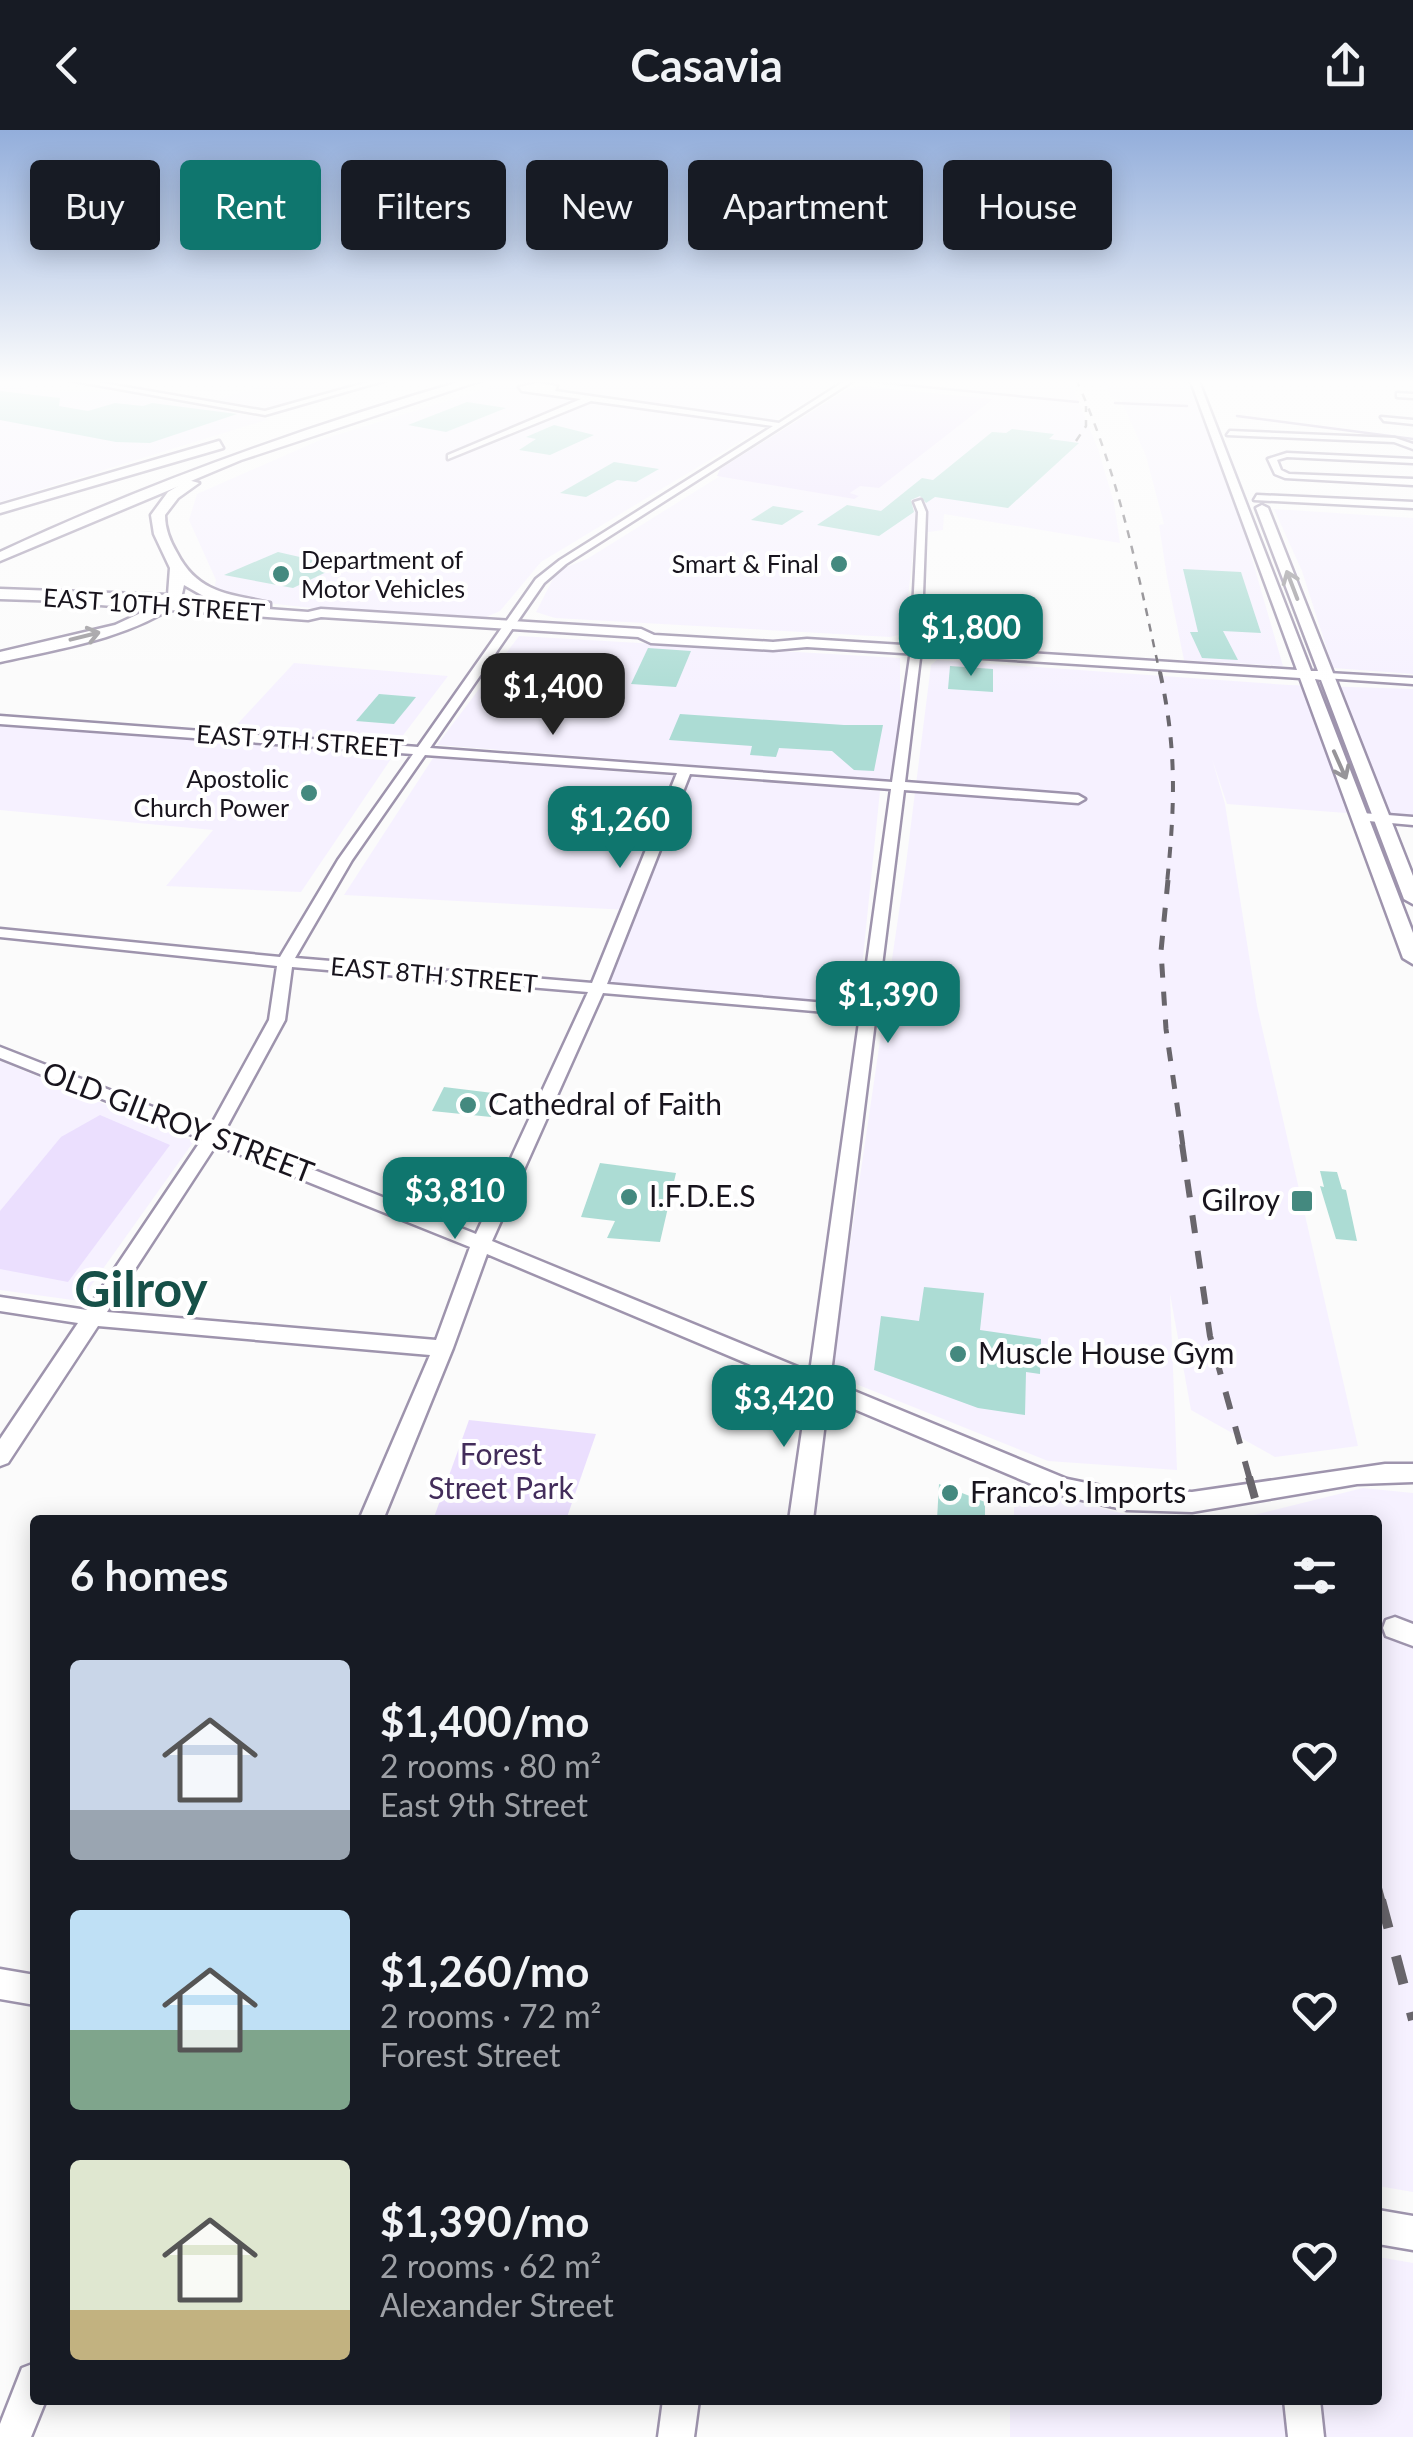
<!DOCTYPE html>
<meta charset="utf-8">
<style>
:root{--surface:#171b24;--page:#242831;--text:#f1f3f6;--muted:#9ea1a6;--accent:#0f766e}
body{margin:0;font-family:Lato,sans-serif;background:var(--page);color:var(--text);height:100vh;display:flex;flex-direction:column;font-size:38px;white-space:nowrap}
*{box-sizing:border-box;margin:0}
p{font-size:32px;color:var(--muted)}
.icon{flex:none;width:55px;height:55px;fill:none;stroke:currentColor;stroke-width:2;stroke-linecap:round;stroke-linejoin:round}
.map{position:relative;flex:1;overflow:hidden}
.drawer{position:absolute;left:30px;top:1385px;width:1352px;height:890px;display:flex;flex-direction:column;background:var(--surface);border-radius:10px;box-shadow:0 5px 25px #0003}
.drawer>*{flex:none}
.top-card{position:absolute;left:30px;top:30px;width:1355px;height:90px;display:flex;gap:20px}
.price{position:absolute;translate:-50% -85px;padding:0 22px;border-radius:20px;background:var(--accent);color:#fff;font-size:32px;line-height:65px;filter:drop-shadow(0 2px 5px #0008)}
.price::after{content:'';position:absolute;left:50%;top:60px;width:30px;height:22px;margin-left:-15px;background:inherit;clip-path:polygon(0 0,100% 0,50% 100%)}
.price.current{background:#222;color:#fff}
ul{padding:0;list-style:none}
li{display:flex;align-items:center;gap:30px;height:250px;padding:0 40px}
li span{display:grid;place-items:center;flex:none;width:280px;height:200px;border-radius:10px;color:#555}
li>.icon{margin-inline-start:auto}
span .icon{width:120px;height:120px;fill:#fffc;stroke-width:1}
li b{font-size:42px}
h2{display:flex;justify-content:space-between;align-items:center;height:120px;padding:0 40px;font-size:42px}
.pill{padding:0 35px;border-radius:10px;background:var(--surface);box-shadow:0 5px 25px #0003;font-size:35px;line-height:90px}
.pill.current{background:var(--accent);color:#fff}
header{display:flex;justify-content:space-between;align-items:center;height:130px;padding:0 40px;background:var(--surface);font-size:45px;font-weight:700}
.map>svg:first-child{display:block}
</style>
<header><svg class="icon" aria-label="back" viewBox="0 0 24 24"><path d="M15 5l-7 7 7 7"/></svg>Casavia<svg class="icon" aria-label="share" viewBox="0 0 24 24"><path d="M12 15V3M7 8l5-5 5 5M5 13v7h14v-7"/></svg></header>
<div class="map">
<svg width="1413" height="2307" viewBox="0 0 1413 2307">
<rect width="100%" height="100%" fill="#fbfbfb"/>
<!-- built -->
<g fill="#f6f1ff">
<path d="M281,249H386L273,281L214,271Z"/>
<path d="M519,249H1069L1098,319L1114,373L1120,413L944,384L943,400L915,404L904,504L890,507L555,488L536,482L557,441L587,429L720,346L854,369L849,364L860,355L879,358L993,269L840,251L541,432L500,481L484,488L321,479L232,469L214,460L216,450L189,390L197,364L320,310Z"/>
<path d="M1102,249H1186L1237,377L1283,536L1184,530L1167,447L1159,395L1164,394L1146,326L1121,270L1113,269Z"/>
<path d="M0,255L51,262H117L269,289L0,372Z"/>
<path d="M1274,379L1413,388V544L1333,538L1302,441Z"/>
<path d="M519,506L900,528V597L889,650L437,615Z"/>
<path d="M937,530L1289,555L1413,559V688L1227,674L1212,629L1225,674L1257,876L1358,1316L1275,1327L1191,1280L1170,1164L1177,1340L1048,1331L831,1244L906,734L931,535Z"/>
<path d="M294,533L448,546L398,612L231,601Z"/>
<path d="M0,594L276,615L395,623L301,762L166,756L213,700L0,680Z"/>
<path d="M433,628L880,661L858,876L604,856L628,780L344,765Z"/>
<path d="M0,931L194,1011L80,1171L0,1160Z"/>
<path d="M1014,1356L1148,1390H1014Z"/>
<path d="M1363,1358L1413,1363V2062L1378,2056V1390H1234Z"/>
<path d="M1378,2127L1413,2133V2307H1010V2270H1378Z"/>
</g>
<!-- green -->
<g fill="#ebdffe">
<path d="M862,256L993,269L879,358L860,356L850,363L859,366L854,369L717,346L720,339L849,258Z"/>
<path d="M100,985L170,1015L68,1152L0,1139V1081L61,1007Z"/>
<path d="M469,1290L596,1304L566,1390H433Z"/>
</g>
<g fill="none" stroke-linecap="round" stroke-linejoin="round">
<!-- stream -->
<g stroke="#b3a5c7" stroke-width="2.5">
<path d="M864,251L1078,272"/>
<path d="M1115,273L1187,276"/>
<path d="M1237,286L1413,309"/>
</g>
</g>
<!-- building -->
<g fill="#acdcd4">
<path d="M0,261L60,268L59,276L88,281L115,273L143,276L152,273L237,284L150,313L116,312L0,290Z"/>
<path d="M467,272L506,278L446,302L408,295Z"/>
<path d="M554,295L594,305L550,325L519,320L536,309L526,307Z"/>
<path d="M1012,299L1054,304L1049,309L1079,313L1008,378L935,367L926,373L920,366L911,370L914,382L879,406L817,395L847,375L881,381L922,348L933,350L992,302L1006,303Z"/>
<path d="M614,332L659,339L636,352L617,350L586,367L560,363Z"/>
<path d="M773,376L804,381L782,395L751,390Z"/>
<path d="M278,422L339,436L293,458L224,445Z"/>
<path d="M1183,439L1241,442L1261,503L1223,501L1238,530L1202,528L1190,502H1198Z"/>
<path d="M648,518L691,521L676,557L631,554Z"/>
<path d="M950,536L993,539V562L948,559Z"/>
<path d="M379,564L416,567L394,594L356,591Z"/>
<path d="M680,584L844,595H883L874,641L854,640L832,621L779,618L776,627L750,625L752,616L669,610Z"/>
<path d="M444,957L501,964L491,987L432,981Z"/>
<path d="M600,1033L676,1043L660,1112L607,1108L615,1091L581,1087Z"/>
<path d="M1320,1041L1337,1042L1342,1059L1346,1060L1357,1111L1336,1109L1320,1056L1324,1057Z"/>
<path d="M924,1157L984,1163L980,1200L1041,1209L1040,1244L1026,1242L1025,1285L978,1278L874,1240L881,1186L919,1191Z"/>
<path d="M939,1354L985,1372V1390H937Z"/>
</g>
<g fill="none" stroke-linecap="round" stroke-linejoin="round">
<defs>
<g id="minor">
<path d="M63,249H79L265,281L379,249H390L265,285Z"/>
<path d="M848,249H856L566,434L544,453L430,618L892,652L911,520L918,382L914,372L921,370L926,382L921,520L905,652L1078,665L1085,669L1078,673L904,660L830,1251L1067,1349L1111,1358L1192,1362L1385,1334H1413V1352L1357,1354L1192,1382L1127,1380L1055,1364L828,1268L813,1390H789L808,1259L487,1124L453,1218L383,1390H359L430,1225L98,1196L8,1333L0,1336V1309L78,1193L0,1181V1167L87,1180L202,1009L0,928V917L209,999L269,890L277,836L0,807V799L280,827L338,730L413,624L0,594V586L418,617L536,449L560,430L773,296L591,271L448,329V325L581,269L522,261L519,257L538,253L557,256L555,261L779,293ZM425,625L677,643L592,853L295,828L352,730ZM690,644L891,659L861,876L607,854ZM292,837L588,862L476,1104L223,1004L285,890ZM603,863L860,885L810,1242L492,1111ZM216,1015L470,1117L436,1210L107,1182Z"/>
<path d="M1397,263L1413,264V268L1397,267Z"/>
<path d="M1381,287L1413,290V294L1384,291Z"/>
<path d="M1230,301L1395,308L1413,314V319L1394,312L1227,305Z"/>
<path d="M1287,323L1413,329V333L1287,327L1277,330L1281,340L1289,344L1413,349V355L1285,348L1275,344L1268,329Z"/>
<path d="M1257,365L1413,372V378L1254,370Z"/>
<path d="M1328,543L1413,548V554L1324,548L1322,546Z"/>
<path d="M1362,683L1413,687V695L1357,690V684Z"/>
<path d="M1395,1487L1413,1494V1516L1386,1506L1383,1498L1386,1490Z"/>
<path d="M0,1839L35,1845V1875L0,1869Z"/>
<path d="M1378,2080L1413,2086V2120L1378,2114Z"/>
<path d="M35,2233V2270H46L31,2307H0V2294L22,2238Z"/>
<path d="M663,2270H699L694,2307H658Z"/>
<path d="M1284,2270H1320L1324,2307H1288Z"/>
</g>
<path id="major" d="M1190,249H1198L1311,541H1318L1256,378L1262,375L1268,378L1413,746V774L1404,769L1321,550L1315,549L1413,803V834L1403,828L1300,548L807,517L773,520L651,513L638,507L321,487L308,490L72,473L66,469L72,465L308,482L321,479L641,499L654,505L773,512L807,509L1297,540Z"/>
<g id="highway">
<path d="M469,249H486L241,330L0,431V422C152,351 308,296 469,249Z"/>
<path d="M219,311L223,318L0,383V375Z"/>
<path d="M188,350L199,353L178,368L165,385C165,399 170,411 177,423C198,464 230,464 270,473V479L214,472L184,455L180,473C126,509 63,518 0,532V522L115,495L160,474L0,469V459L168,465L170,438L154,404L151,385L168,362Z"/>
</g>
</defs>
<!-- minor casing -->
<use href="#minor" stroke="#9e94ad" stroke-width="5"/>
<!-- major casing -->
<use href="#major" stroke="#9e94ad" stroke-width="5"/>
<!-- highway casing -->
<use href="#highway" stroke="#9e94ad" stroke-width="5"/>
<!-- minor -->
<use href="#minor" fill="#fff" fill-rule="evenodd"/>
<!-- major -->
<use href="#major" fill="#fff" fill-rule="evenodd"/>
<!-- highway -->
<use href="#highway" fill="#fff" fill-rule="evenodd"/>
<!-- rail-far5 -->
<g stroke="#69666c" stroke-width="2.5" stroke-dasharray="8 8" stroke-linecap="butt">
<path d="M1076,249C1119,344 1138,443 1160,544"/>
<path d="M1076,311L1086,296V276"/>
</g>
<!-- rail-far4 -->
<path stroke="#69666c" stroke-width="4" stroke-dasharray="11 11" stroke-linecap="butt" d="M1160,542C1177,620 1175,674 1167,753"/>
<!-- rail-far3 -->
<path stroke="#69666c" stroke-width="5" stroke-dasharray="14 14" stroke-linecap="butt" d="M1168,750L1161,821L1166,899L1183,1016"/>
<!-- rail-far2 -->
<path stroke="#69666c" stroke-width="6" stroke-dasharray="18 18" stroke-linecap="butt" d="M1182,1014L1210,1206L1250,1350"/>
<!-- rail-far1 -->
<g stroke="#69666c" stroke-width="8" stroke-dasharray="22 22" stroke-linecap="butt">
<path d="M1249,1347L1261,1390"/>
<path d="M1378,1758L1382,1773"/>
</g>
<!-- rail -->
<path stroke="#69666c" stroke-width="10" stroke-dasharray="29 29" stroke-linecap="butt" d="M1381,1770L1413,1890"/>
</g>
<!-- one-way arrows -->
<defs><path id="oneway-shaft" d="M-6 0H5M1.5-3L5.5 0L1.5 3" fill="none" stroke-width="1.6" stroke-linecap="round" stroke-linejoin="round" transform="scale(2.5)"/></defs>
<g stroke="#979599">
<use href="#oneway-shaft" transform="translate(1292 455) rotate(-111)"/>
<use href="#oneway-shaft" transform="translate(85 506) rotate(-14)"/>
<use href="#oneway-shaft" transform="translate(1340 635) rotate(66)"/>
</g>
<!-- sky -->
<linearGradient id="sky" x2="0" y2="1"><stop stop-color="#93aedb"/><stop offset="0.44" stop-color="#fdfdfd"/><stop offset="1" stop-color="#fdfdfd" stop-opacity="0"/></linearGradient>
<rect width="1413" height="572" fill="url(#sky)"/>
<!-- markers -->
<g fill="#44897f" stroke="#fff" stroke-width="4">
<circle cx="839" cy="434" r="10"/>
<circle cx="281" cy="444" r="10"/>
<circle cx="309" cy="663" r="10"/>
<circle cx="468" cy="975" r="10"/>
<circle cx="629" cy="1067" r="10"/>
<rect x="1290" y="1059" width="24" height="24" rx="5"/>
<circle cx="958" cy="1224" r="10"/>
<circle cx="950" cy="1363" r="10"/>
</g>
<g text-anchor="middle" stroke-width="8" stroke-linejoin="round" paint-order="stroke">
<!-- far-poi labels -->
<g font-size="25" fill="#18141d" stroke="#fff" text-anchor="end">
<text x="301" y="439" text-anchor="start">Department of<tspan x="301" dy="29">Motor Vehicles</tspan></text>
<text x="819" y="443">Smart &amp; Final</text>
<text x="289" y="658">Apostolic<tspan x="289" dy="29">Church Power</tspan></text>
</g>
<!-- far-street labels -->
<g font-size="25" fill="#18141d" stroke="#fff">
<text transform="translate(154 475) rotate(4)" y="9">EAST 10TH STREET</text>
<text transform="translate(300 611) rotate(4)" y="9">EAST 9TH STREET</text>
<text transform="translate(434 845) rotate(5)" y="9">EAST 8TH STREET</text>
</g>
<!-- poi labels -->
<g font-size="30" fill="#18141d" stroke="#fff" text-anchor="start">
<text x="488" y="985">Cathedral of Faith</text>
<text x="649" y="1077">I.F.D.E.S</text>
<text x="1280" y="1081" text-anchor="end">Gilroy</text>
<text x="978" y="1234">Muscle House Gym</text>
<text x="970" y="1373">Franco's Imports</text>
</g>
<!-- street labels -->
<g font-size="30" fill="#18141d" stroke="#fff">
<text transform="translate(178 993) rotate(21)" y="10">OLD GILROY STREET</text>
</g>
<!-- park labels -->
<g font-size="30" fill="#432d5b" stroke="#fff">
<text x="501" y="1335">Forest<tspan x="501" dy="34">Street Park</tspan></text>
</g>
<!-- town labels -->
<g font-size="50" font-weight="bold" fill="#165048" stroke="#fff">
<text x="141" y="1177">Gilroy</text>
</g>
</g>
</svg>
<b class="price" style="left:971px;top:549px">$1,800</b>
<b class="price current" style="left:553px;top:608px">$1,400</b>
<b class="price" style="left:620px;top:741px">$1,260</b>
<b class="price" style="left:888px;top:916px">$1,390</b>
<b class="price" style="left:455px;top:1112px">$3,810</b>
<b class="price" style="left:784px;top:1320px">$3,420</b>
<div class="top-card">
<a class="pill">Buy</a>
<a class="pill current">Rent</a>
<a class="pill">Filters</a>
<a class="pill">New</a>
<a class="pill">Apartment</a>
<a class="pill">House</a>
</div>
<section class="drawer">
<h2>6 homes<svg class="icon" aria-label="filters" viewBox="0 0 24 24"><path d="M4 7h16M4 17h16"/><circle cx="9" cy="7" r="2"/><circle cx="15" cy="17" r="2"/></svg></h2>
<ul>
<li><span style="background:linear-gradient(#c9d6e8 75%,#9aa5b1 0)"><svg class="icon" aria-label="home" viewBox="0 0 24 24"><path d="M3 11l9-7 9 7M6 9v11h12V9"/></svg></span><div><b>$1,400/mo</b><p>2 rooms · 80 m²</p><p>East 9th Street</p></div><svg class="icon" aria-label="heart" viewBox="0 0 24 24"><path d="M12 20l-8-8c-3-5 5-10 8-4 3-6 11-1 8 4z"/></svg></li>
<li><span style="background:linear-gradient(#bfe0f5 60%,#7fa58c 0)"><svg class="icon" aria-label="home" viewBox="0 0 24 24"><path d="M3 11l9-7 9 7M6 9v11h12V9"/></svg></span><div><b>$1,260/mo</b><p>2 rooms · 72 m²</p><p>Forest Street</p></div><svg class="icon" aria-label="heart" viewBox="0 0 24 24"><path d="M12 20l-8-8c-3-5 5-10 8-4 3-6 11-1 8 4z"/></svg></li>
<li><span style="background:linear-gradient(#dfe7d0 75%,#c2b280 0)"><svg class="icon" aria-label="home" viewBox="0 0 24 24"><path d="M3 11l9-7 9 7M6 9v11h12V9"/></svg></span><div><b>$1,390/mo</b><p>2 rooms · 62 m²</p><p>Alexander Street</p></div><svg class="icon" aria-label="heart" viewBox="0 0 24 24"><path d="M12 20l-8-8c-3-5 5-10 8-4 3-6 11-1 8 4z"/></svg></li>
</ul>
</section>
</div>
